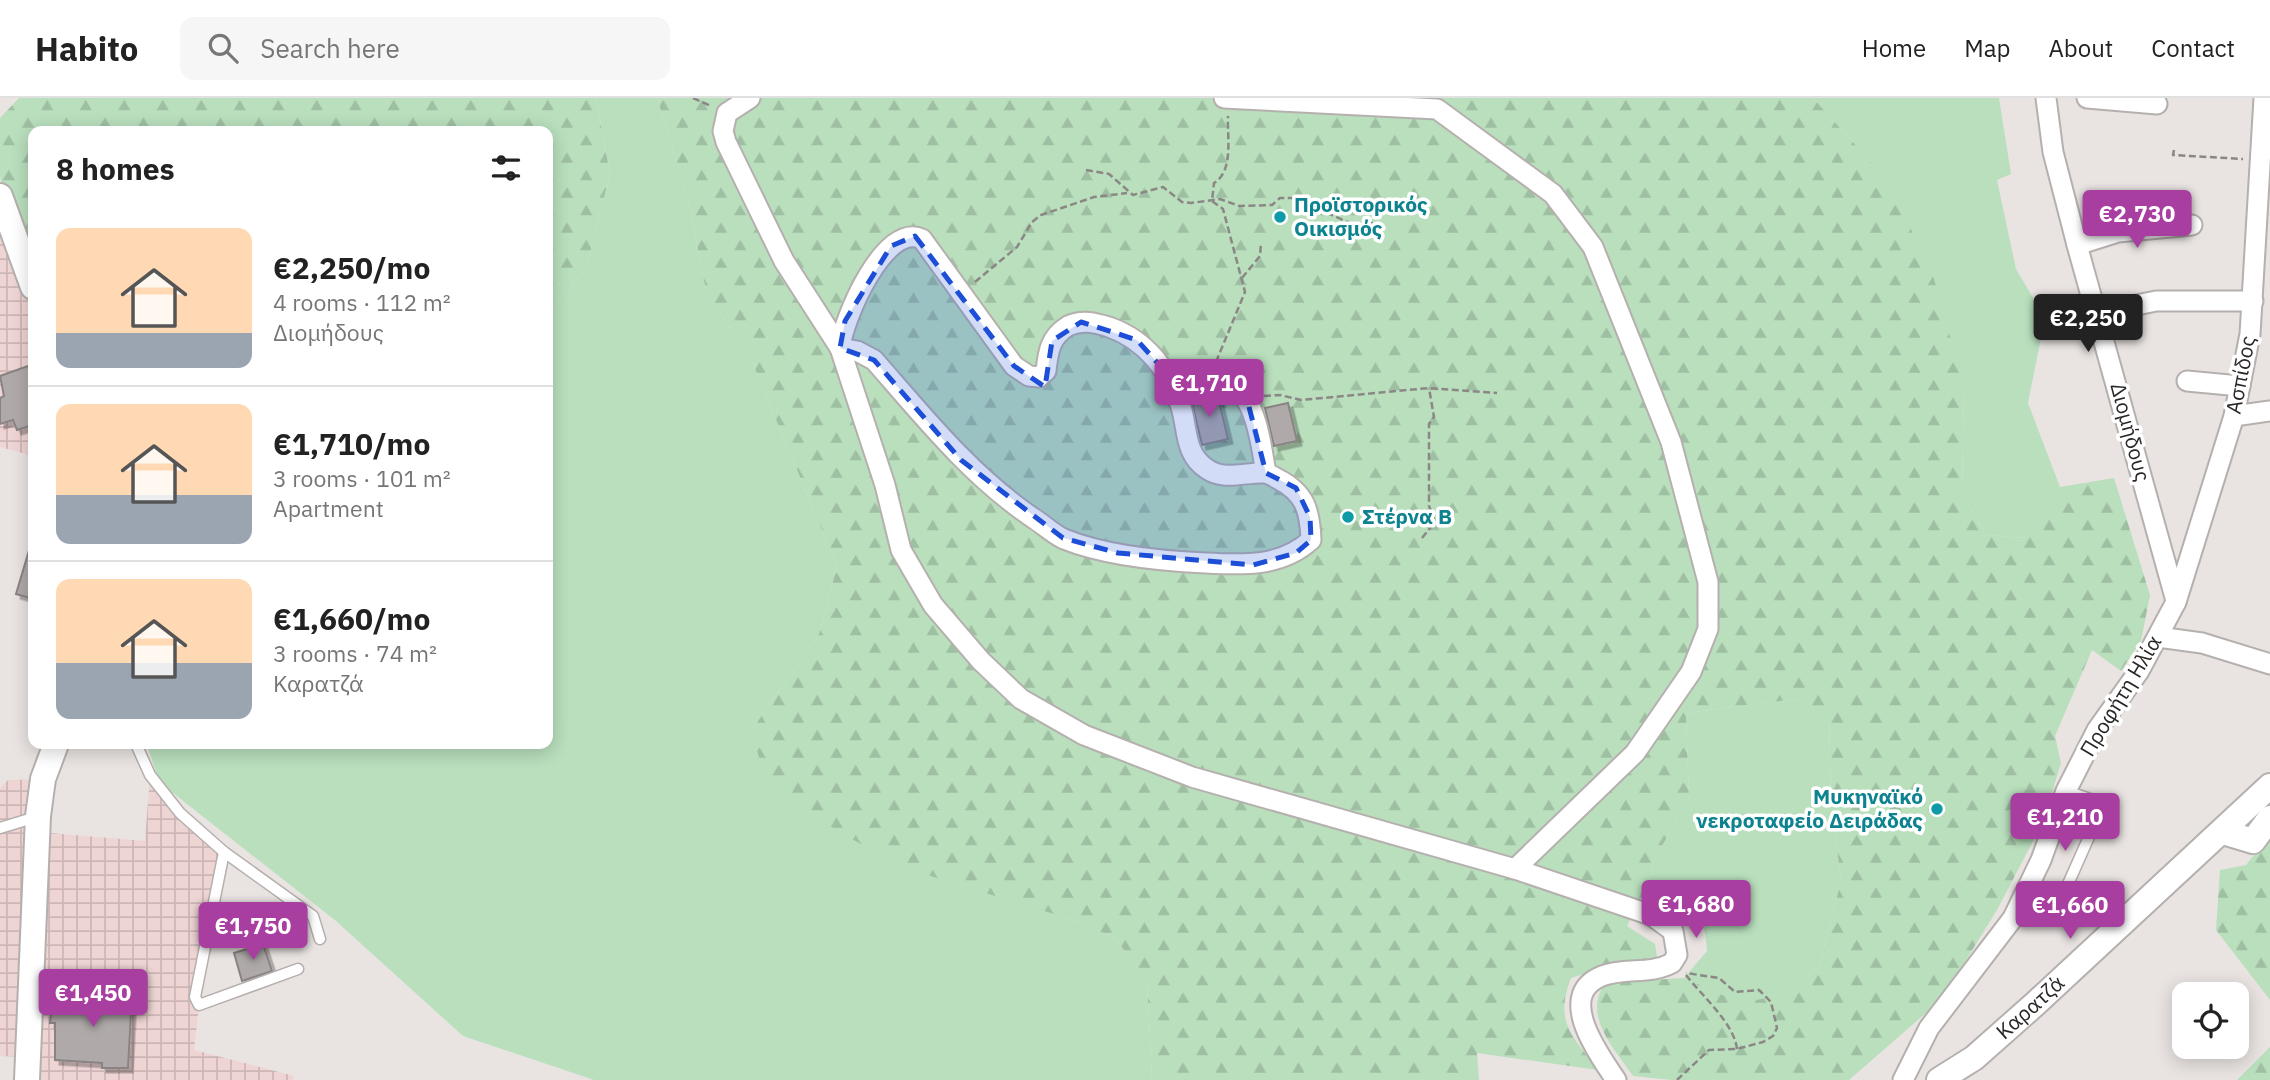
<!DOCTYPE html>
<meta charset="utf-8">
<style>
:root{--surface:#fff;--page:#f6f6f6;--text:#222;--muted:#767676;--line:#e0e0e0;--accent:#a83ea0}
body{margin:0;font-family:"IBM Plex Sans",sans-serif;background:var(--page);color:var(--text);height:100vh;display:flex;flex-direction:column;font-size:26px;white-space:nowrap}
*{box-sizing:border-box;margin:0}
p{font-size:23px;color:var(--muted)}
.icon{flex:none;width:38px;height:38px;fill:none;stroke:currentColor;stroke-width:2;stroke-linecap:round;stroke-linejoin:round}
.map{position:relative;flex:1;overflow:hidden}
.details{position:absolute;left:28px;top:28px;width:525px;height:623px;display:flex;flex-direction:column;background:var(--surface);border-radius:14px;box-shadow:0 4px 18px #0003}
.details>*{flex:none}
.fabs{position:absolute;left:2172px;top:884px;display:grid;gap:14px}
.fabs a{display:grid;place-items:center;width:77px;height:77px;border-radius:14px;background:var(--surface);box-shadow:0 4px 18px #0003;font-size:35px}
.price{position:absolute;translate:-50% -60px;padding:0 16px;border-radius:7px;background:var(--accent);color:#fff;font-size:23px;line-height:46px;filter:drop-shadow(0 2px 4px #0008)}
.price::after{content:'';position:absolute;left:50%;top:42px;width:21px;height:16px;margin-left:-10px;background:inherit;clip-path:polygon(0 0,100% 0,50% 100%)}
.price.selected{background:#222;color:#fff}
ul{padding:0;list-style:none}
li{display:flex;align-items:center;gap:21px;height:175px;padding:0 28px}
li+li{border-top:2px solid var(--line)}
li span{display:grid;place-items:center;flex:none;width:196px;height:140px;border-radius:14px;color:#555}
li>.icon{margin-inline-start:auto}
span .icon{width:84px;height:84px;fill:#fffc;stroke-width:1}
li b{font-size:30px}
h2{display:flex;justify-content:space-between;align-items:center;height:84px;padding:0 28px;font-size:30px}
header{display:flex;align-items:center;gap:42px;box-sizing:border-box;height:98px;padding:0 35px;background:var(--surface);border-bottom:2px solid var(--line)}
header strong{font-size:33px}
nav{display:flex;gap:38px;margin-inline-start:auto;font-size:24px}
.search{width:490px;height:63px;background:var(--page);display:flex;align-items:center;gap:18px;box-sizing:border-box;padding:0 24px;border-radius:14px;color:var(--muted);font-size:26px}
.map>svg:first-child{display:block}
</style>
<header>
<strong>Habito</strong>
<div class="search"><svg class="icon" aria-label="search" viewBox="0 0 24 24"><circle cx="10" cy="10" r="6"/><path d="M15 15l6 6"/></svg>Search here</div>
<nav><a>Home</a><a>Map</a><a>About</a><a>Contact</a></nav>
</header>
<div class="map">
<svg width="2270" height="982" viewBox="0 0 2270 982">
<defs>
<pattern id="industrial-grid" width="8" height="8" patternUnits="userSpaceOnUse" patternTransform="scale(1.75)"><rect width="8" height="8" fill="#efd4d4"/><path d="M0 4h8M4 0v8" fill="none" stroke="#cdb6b6"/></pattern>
<pattern id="forest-firs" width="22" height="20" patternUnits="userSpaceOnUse" patternTransform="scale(1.75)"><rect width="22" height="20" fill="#b9dfbd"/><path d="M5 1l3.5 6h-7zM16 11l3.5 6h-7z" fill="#9fbfa2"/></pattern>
<filter id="shadow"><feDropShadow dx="4.5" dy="4.5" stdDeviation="0" flood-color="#0004"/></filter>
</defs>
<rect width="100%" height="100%" fill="#e9e4e2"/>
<!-- industrial -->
<g fill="url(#industrial-grid)">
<path d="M0,98L33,189V358L0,349Z"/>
<path d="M150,677L224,754L195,899L199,907L194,952L294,978L293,982H27L28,959L0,958V690L8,682L43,681L38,734L145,743Z"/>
</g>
<!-- grass -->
<g fill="#b9dfbd">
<path d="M596,0H657L688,100L706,193L753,266L837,468L819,536L751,633L1067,820L1115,840L1147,883L1152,982H594L463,938L336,823L159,684L147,646H548V216L586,171L610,76Z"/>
<path d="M1813,0H1999L2011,76L1997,82L2016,171L2045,220L2028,305L2060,389L2028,440L1985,437L1962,394L1964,288L1889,84Z"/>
<path d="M1795,601L1829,618L1831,704L1841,783L1819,869L1783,897L1740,906L1684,880L1707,853C1705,805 1687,805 1646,790L1656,759L1689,699L1686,615Z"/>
</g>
<!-- forest -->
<g fill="url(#forest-firs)">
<path d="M19,0H596L610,76L586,171L548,216V33H33V167L6,109L0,77V20Z"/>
<path d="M657,0H1813L1889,84L1934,181L1964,288L1962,394L1985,437L2028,440L2060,389L2114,380L2150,497L2141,543L2121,573L2092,552L2055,638L2061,665L2043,724L1997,812L1942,901L1849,982H1672L1633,978C1616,953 1585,921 1602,890L1615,884L1684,880L1740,905L1783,897L1819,869L1841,783L1831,704L1829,619L1795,601L1686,615L1689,699L1656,759L1646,790L1627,828L1655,846L1657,859L1648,868L1600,871L1571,880C1554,925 1572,937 1598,972L1477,955L1479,982H1152L1147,883L1115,840L1067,820L898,768L769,692L751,633L819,536L837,468L753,266L706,193L688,100Z"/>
<path d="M2270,737V902L2216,832L2220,772L2246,767Z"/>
<path d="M2270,949V982H2237Z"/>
</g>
<!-- building -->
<g fill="#afaaa9" stroke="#898483" stroke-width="2" filter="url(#shadow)">
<path d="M28,268L33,284V327L17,332L13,322L0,326V300L4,298L0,278Z"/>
<path d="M1217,295L1228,341L1202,347L1191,300Z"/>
<path d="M1288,305L1297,343L1274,348L1265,310Z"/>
<path d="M30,449L33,450V501L16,496Z"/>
<path d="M263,846L272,873L242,883L234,855Z"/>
<path d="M78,894L132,896L128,970H102V965L55,962V925H50L53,899L77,902Z"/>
</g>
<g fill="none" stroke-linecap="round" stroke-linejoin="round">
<defs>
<g id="service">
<path d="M136,646L150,677L180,715L224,754L313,818L320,841"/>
<path d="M0,730L36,719"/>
<path d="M224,754L195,899L199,907L298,871"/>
<path d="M2057,811L2100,714L2096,703L2066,693"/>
</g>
<g id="minor">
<path d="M750,0L727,15L723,33L726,44L784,163L840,250"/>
<path d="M1224,0L1437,11L1553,96L1593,149L1671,344L1708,484V531L1691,574L1635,655L1515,771"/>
<path d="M2046,0L2053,54L2077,147L2176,503"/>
<path d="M2087,0L2157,6"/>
<path d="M2077,147L2118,134L2192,127"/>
<path d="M2098,215L2156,203H2253"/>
<path d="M840,250C843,221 885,123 922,141L1014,268L1029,278L1039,279L1046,273C1048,254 1050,239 1068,228C1082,221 1096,225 1109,229C1146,242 1170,273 1181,309C1188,331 1184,356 1207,371C1224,383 1245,374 1264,375C1269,375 1274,379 1278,381C1305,395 1310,412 1311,442C1281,469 1244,467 1206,465C1160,463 1106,458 1064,441C1053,436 1043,426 1033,420C970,377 924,319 874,262L857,253L840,250L885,387L901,452L933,507L981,563L1021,601L1084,637L1192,679L1515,771L1651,817L1673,833L1677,857L1672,865C1650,877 1625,869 1602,878C1554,897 1600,958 1616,982"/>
<path d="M1170,279C1187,283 1197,281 1213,281C1256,283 1260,343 1266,375"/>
<path d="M2187,283L2240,288"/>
<path d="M2234,318L2270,313"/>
<path d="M2158,539L2202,545L2270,566"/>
<path d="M1903,982L1929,930L2013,820L2041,762L2066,693L2097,632L2139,573L2176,504L2234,318L2250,236L2264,0"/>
</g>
<g id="tertiary">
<path d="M0,98L33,189"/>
<path d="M2223,734L2253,743L2270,720"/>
<path d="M27,982L38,718L43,681L56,646"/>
<path id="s1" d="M1939,982L1974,960L2035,906L2270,688"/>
</g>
</defs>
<!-- service casing -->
<use href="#service" stroke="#b5b0ae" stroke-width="13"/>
<!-- minor casing -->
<use href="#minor" stroke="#b5b0ae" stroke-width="23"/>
<!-- tertiary casing -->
<use href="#tertiary" stroke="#b5b0ae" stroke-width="28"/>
<!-- path -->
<g stroke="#8b8786" stroke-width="2.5" stroke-dasharray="7 3.5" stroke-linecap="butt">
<path d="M693,0L711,8"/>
<path d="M2174,52L2173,57L2243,61"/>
<path d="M1086,72L1109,76L1133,97L1163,89L1182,104L1191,105L1220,101L1239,108L1272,107L1280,100H1294L1352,126L1376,125"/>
<path d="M1242,180L1260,158L1261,145"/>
<path d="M975,184L1017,149L1032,124L1041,117L1094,99L1127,95"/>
<path d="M1216,264L1245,194L1223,111L1212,103L1214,85C1234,73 1227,39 1228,18"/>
<path d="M1264,298L1280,297L1301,302L1429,290L1497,295"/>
<path d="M1422,440L1435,424L1429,408V326L1434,319L1429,290"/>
<path d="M1686,877C1702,898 1734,925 1737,951"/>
<path d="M1677,982L1709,952L1737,951L1763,944L1773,938L1777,930L1771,904L1759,892L1735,894L1719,880L1686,875"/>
</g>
<!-- service -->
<use href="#service" stroke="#fff" stroke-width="10"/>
<!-- minor -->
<use href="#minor" stroke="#fff" stroke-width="19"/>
<!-- tertiary -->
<use href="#tertiary" stroke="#fff" stroke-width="24"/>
</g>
<!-- marked area -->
<path fill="#1d4ed8" fill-opacity="0.2" stroke="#1d4ed8" stroke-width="5" stroke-dasharray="14 9" stroke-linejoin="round" d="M915,138L1014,268L1045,289L1052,243L1081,224L1137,242L1170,279L1233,285L1247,301L1266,375L1296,390L1310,419L1311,442L1296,455L1253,467L1118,455L1063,440L961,362L874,262L840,250L845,223L891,148Z"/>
<!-- markers -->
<g fill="#0f9aa8" stroke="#fff" stroke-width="2.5">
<circle cx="1280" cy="119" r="7"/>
<circle cx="1348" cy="419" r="7"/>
<circle cx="1937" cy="711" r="7"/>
</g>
<g text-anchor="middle" stroke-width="7" stroke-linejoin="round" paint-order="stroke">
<!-- culture labels -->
<g font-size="21" font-weight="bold" fill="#0d838f" stroke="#fff" text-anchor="start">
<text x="1294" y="114">Προϊστορικός<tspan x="1294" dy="24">Οικισμός</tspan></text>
<text x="1362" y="426">Στέρνα Β</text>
<text x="1923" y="706" text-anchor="end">Μυκηναϊκό<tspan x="1923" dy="24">νεκροταφείο Δειράδας</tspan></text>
</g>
<!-- street labels -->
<g font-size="21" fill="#2a2827" stroke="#fff">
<text transform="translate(2241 277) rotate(-79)" y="7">Ασπίδος</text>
<text transform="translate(2130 334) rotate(75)" y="7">Διομήδους</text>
<text transform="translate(2121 598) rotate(-59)" y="7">Προφήτη Ηλία</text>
<text dy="7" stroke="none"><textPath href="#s1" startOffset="117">Καρατζά</textPath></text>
</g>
</g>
</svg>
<div class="fabs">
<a><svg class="icon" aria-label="locate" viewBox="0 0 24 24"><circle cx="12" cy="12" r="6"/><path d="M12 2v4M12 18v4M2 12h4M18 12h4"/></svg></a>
</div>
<b class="price" style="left:2137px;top:152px">€2,730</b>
<b class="price selected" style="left:2088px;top:256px">€2,250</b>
<b class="price" style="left:1209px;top:321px">€1,710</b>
<b class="price" style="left:2065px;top:755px">€1,210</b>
<b class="price" style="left:1696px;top:842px">€1,680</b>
<b class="price" style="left:2070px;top:843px">€1,660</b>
<b class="price" style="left:253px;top:864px">€1,750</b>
<b class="price" style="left:93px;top:931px">€1,450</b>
<section class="details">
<h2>8 homes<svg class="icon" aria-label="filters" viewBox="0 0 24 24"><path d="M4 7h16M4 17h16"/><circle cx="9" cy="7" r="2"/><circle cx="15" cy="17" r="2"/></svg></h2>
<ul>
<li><span style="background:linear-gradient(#ffd9b3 75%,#9aa5b1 0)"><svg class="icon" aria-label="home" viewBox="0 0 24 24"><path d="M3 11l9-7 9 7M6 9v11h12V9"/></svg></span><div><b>€2,250/mo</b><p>4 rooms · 112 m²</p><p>Διομήδους</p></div></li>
<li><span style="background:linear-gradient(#ffd9b3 65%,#9aa5b1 0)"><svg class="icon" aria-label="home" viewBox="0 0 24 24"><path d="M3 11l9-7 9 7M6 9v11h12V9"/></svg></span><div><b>€1,710/mo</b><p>3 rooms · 101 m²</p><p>Apartment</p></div></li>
<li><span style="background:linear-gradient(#ffd9b3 60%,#9aa5b1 0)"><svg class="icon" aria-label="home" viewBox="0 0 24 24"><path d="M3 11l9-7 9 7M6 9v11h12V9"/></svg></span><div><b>€1,660/mo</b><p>3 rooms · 74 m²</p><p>Καρατζά</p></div></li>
</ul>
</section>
</div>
